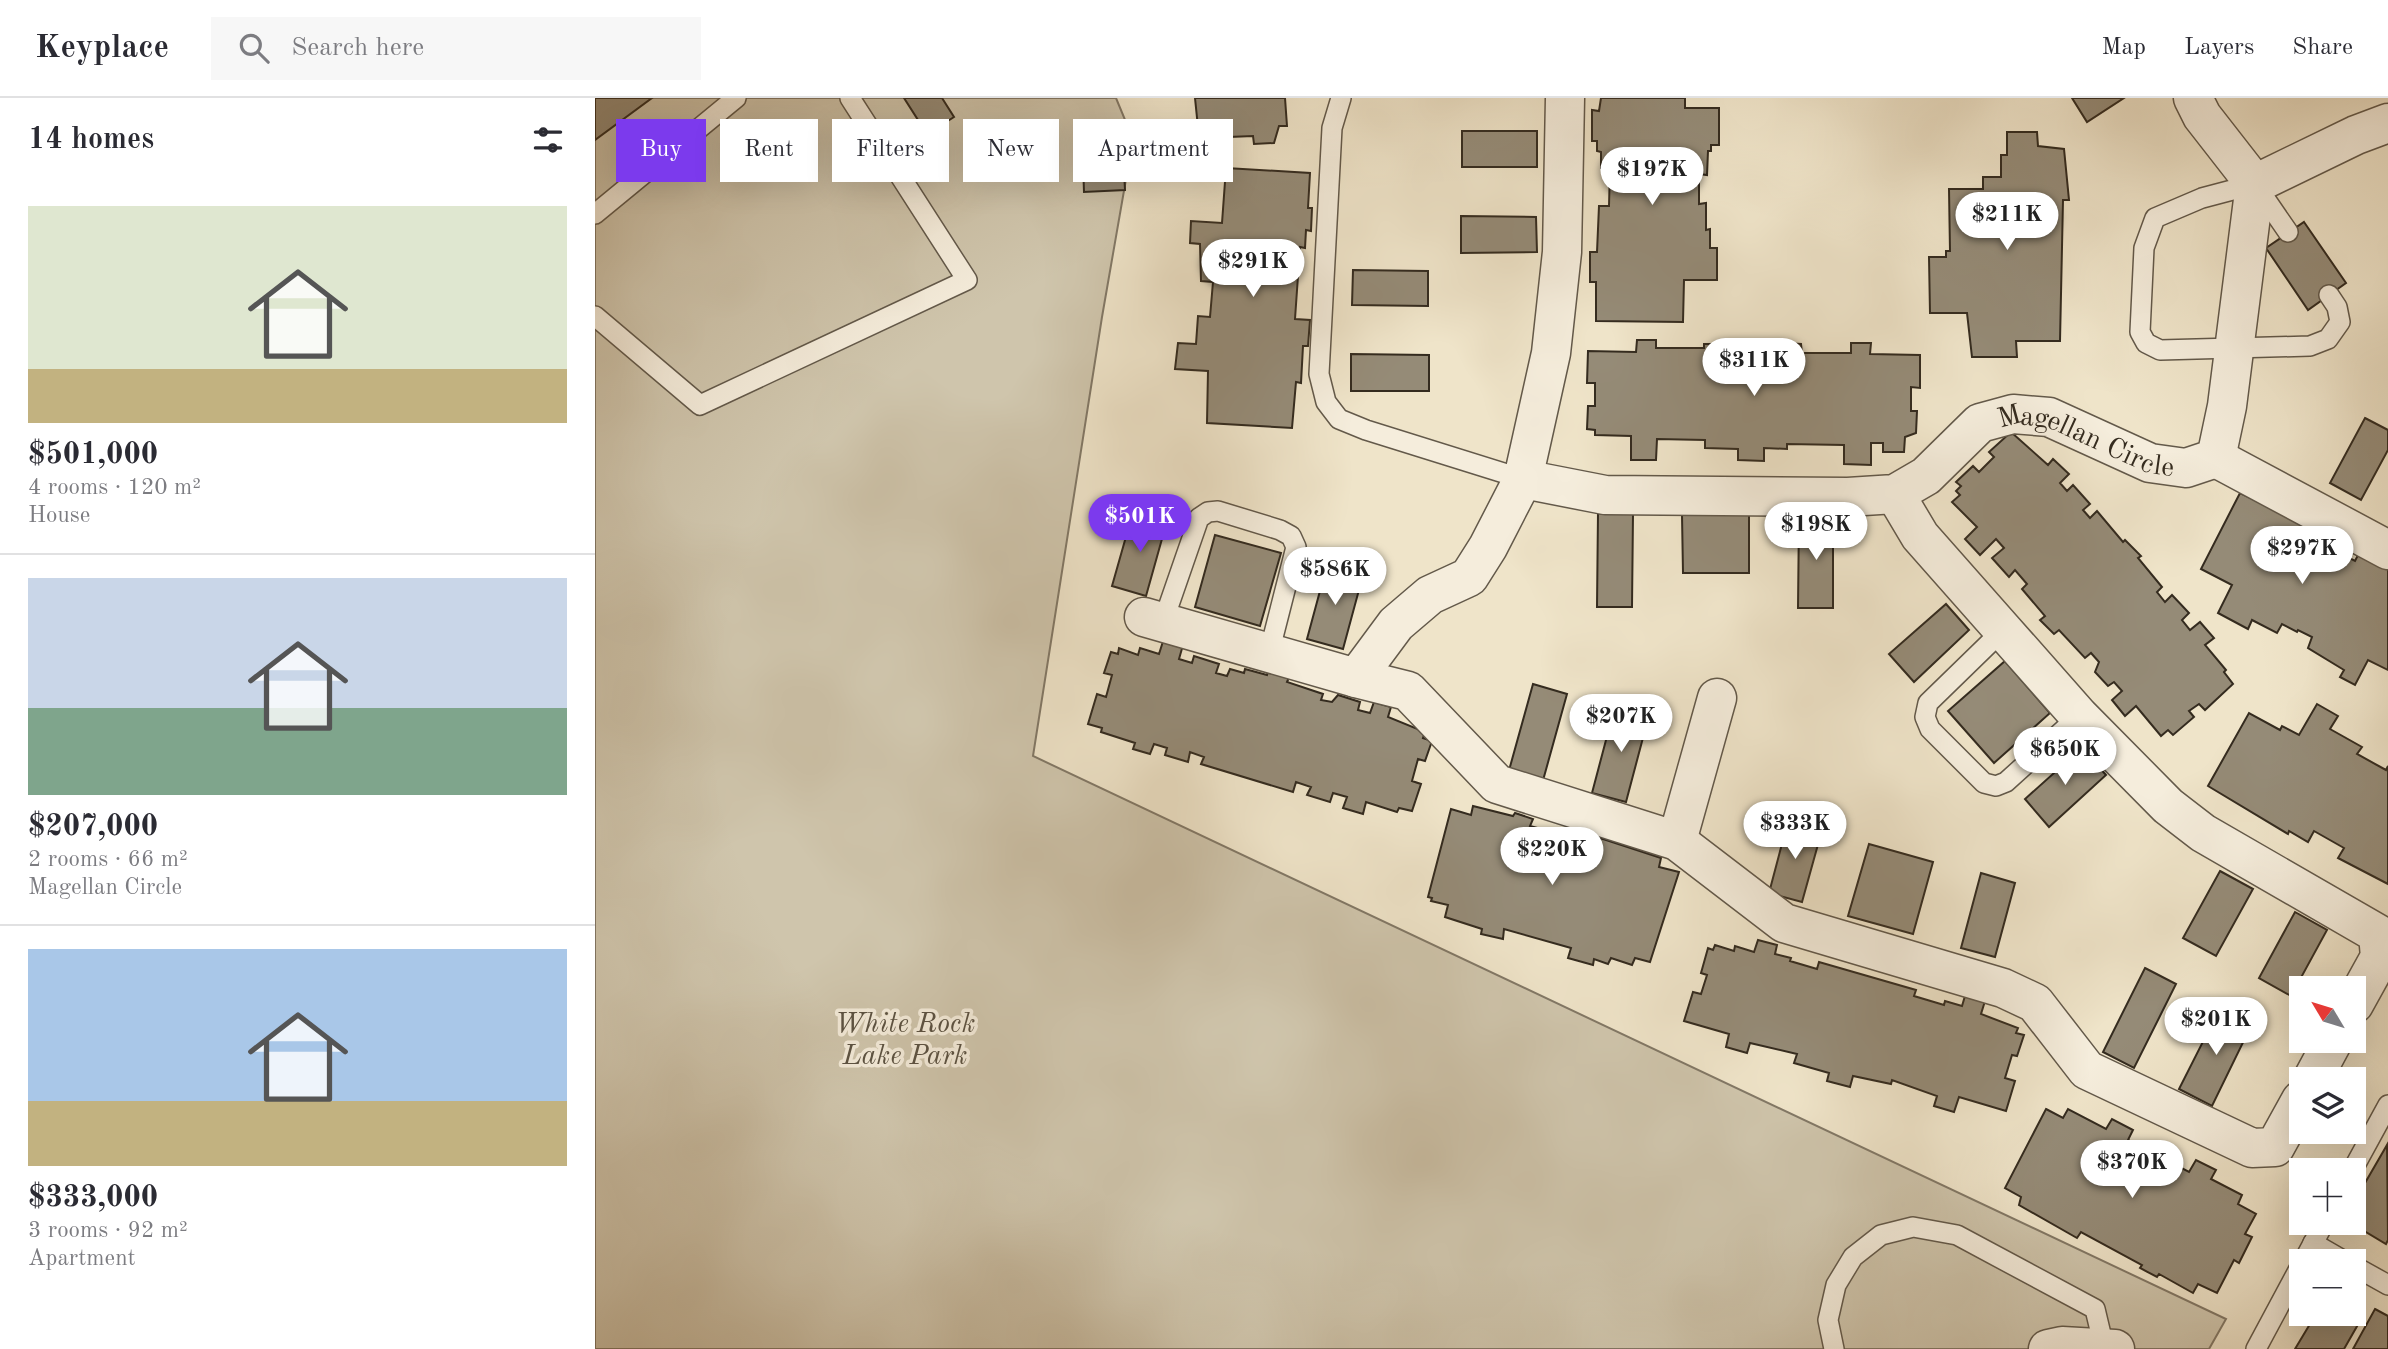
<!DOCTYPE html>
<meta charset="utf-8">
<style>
:root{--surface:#fff;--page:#f7f7f7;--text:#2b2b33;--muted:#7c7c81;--line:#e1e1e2;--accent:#7c3aed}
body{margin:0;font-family:"Old Standard TT",serif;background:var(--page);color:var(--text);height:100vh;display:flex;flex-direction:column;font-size:26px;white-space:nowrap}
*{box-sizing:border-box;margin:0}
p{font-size:23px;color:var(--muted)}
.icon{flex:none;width:38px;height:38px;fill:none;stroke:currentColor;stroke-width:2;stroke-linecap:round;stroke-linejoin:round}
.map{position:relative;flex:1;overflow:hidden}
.sheet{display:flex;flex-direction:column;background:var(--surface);width:595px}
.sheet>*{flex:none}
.guide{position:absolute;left:21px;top:21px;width:665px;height:63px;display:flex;gap:14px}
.needle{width:46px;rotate:308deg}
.controls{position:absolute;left:1694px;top:878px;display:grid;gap:14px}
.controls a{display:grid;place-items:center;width:77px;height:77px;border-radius:0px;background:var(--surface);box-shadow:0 7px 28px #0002;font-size:35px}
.price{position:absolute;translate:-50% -60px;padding:0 16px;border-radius:24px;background:#fff;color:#222;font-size:23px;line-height:46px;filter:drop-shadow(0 2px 4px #0008)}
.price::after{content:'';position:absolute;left:50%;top:42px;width:21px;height:16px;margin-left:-10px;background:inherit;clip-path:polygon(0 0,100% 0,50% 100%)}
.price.selected{background:var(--accent);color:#fff}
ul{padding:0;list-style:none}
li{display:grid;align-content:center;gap:14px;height:371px;padding:0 28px}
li+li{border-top:2px solid var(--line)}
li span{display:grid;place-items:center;height:217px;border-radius:0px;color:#555}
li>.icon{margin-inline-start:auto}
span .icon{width:126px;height:126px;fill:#fffc;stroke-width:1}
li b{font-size:30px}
h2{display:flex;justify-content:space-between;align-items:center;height:84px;padding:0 28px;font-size:30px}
.tag{padding:0 24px;border-radius:0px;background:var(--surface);box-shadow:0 7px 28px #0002;font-size:24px;line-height:63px}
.tag.selected{background:var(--accent);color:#fff}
header{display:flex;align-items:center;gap:42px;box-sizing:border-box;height:98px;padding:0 35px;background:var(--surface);border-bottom:2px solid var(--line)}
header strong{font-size:33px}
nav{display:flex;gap:38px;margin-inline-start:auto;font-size:24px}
.search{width:490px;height:63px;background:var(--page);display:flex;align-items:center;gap:18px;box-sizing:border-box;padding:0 24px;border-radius:0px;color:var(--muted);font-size:26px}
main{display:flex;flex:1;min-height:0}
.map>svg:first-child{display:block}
</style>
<header>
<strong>Keyplace</strong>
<div class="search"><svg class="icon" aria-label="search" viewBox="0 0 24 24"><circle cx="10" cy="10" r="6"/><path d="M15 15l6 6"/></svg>Search here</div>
<nav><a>Map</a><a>Layers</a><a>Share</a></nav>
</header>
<main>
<section class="sheet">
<h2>14 homes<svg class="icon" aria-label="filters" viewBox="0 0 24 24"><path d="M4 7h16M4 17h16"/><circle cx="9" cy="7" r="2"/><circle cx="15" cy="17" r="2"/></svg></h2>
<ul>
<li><span style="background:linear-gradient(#dfe7d0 75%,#c2b280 0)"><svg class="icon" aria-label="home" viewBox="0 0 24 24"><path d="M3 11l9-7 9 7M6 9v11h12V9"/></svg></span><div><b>$501,000</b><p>4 rooms · 120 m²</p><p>House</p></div></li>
<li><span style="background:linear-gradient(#c9d6e8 60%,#7fa58c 0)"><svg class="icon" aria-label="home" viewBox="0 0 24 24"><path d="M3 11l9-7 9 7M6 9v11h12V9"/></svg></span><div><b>$207,000</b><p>2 rooms · 66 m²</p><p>Magellan Circle</p></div></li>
<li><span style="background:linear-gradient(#a9c7e8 70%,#c2b280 0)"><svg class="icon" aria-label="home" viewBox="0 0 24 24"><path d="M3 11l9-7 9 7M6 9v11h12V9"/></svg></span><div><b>$333,000</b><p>3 rooms · 92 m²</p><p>Apartment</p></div></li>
</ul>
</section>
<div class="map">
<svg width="1793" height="1251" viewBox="0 0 1793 1251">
<rect width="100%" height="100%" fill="#efe4c9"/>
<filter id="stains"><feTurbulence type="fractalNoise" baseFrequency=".00286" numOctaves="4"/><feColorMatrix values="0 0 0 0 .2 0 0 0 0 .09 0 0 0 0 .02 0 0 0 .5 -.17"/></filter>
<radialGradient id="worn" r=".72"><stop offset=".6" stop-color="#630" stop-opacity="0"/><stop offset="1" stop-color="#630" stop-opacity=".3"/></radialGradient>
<!-- green -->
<path fill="#cfc5ac" stroke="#827866" stroke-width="2" d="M0,0H521L538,41L507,219L438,658L1631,1221L1614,1251H0Z"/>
<!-- building -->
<g fill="#958b77" stroke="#342b1f" stroke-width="2">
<path d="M0,0H57L0,42Z"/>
<path d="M309,0H347L359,19L332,36Z"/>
<path d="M600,0H690L692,28H684L679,45L659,46L658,38L634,39L635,48L605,49Z"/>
<path d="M1006,0H1090V10H1124V47H1116V53H1113L1112,77L1104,76V106L1111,105V132L1115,131V150H1122V182H1089L1088,224L1001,223V184H995V154H1002L1004,108H1014L1015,70H1006V54L1002,53V43H997V12L1004,13Z"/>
<path d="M1477,0H1529L1492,24Z"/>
<path d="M527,31L530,92L489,94L487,33Z"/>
<rect x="867" y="33" width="75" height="36"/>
<path d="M1412,34H1442L1443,48L1469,51L1474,102H1468L1465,243H1421L1422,259H1377L1372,215H1335L1334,159H1351V153H1355L1354,91H1388V79H1406V57H1412Z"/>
<path d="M631,70L715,75L713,110H717L716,133L711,132L710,150L705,149L700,221L715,222L713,248H708L706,285L701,284L697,330L612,325L613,273L580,271L583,245L601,246L603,218L615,219L618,184L606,183L605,146L595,145L596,123L627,125Z"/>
<path d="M866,118L941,119L942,154L866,155Z"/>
<path d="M1709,124L1751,185L1713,212L1671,150Z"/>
<path d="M758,172L833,173V208L757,207Z"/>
<path d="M1042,242H1061V250H1109V246H1148V243L1206,246L1207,255H1256V245H1276L1275,256L1325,257V290L1316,289V313H1322L1321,335L1310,339L1309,354H1288V345H1276V367L1249,366V347L1192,346V351L1169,350V363L1143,362V351L1110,350V342L1062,341L1061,362H1036V338L1000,337V332L992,331L993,308H1000V285H992L993,253L1041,254Z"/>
<path d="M756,256L834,257V293H756Z"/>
<path d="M1770,320L1793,332V352L1766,402L1735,385Z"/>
<path d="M1416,334L1453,367L1458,361L1474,376L1465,385L1472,393L1478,387L1495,406L1488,412L1495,420L1502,413L1528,444L1530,442L1546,458L1543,460L1567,489L1562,494L1570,504L1577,497L1594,515L1587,522L1595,532L1605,524L1619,540L1610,547L1631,572L1629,574L1638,586L1610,612L1604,606L1594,613L1599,619L1578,637L1573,632L1566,638L1541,608L1530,618L1517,602L1527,593L1519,584L1513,588L1500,574L1504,564L1496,555L1490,560L1464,532L1459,536L1445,522L1450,518L1427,491L1432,486L1420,472L1414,479L1397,460L1409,450L1401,441L1385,457L1370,441L1382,429L1357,404L1365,397L1361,393L1366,388L1361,384L1378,368L1384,374L1399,359L1394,354Z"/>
<path d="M1645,395L1695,418L1738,443L1735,450L1760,463L1763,457L1793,470V572L1773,562L1760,587L1745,579L1749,572L1713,550L1717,539L1703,532L1702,534L1687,526L1682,535L1657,522L1653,531L1623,515L1637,487L1606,471Z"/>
<path d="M538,414L572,423L551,498L517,488Z"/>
<path d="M1003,415L1038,416L1037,509H1002Z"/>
<path d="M1154,416V475H1088L1087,417Z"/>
<path d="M1204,417H1238V510H1203Z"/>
<path d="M620,437L686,455L665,528L600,509Z"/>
<path d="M732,467L768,477L748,551L712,541Z"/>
<path d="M1351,506L1374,532L1319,584L1294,556Z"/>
<path d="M571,534L588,547L584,561L597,565L599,558L624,566L621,575L632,578L635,571L649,575L650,571L672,577L675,566L697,573L692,584L728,596L726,602L737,604L743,597L765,604L763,612L775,615L779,604L796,609L793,619L830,634L828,640L837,643L830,663L823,661L817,683L826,686L817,713L804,710L802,714L771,704L768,716L748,710L752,699L738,695L735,704L712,697L716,689L701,684L698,694L606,666L609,659L595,654L593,664L570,657L572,650L559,646L555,656L538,651L540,645L506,634L507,630L493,626L502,596L511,599L517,577L509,575L516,554L523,556L524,550L543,557L545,550L564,556Z"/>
<path d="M1410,563L1455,615L1399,665L1353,613Z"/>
<path d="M938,586L972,596L947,686L913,676Z"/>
<path d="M1722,606L1743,618L1735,631L1767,649L1762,656L1791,672L1793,668V786L1743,760L1749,750L1719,733L1713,744L1694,733L1693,736L1613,688L1654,615L1685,632L1687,628L1704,637Z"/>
<path d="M1020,608L1054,617L1031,704L997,695Z"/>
<path d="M1487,650L1511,677L1454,729L1430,701Z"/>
<path d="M878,708L918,718L920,715L938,721L935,728L1002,746L1005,740L1066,760L1064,769L1084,774L1055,864L1040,860L1037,867L1016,860L1013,866L999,861L998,867L973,860L976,850L909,831L908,841L886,836L887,831L850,819L853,807L836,803L837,800L833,799L856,711L876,717Z"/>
<path d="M1193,723L1227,732L1207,804L1174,795Z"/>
<path d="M1274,746L1338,764L1318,836L1253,818Z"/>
<path d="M1625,773L1658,791L1621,858L1588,840Z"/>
<path d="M1386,775L1420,785L1400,859L1366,850Z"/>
<path d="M1700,814L1732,832L1696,898L1664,880Z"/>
<path d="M1163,842L1182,847L1180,856L1196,860L1195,863L1222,871L1224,864L1321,892L1319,898L1349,907L1350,903L1367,908L1370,898L1390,903L1386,916L1423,930L1421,935L1429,937L1422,958L1417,957L1410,980L1420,983L1411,1013L1364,999L1359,1014L1339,1008L1342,998L1297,982L1296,986L1258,978L1255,989L1232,983L1234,975L1199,965L1202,956L1155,945L1152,955L1131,949L1134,936L1089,923L1098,894L1106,896L1112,877L1106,875L1113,850L1118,852L1120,847L1139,853L1140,848L1159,854Z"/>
<path d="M1550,870L1581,886L1539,970L1508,954Z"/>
<path d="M1625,910L1657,926L1617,1008L1584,991Z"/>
<path d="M1451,1011L1468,1020L1473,1011L1511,1031L1517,1021L1538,1032L1533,1042L1594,1074L1601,1062L1621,1072L1616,1081L1647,1097L1643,1106L1661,1116L1650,1136L1657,1139L1644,1165L1639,1162L1622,1195L1603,1186L1598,1195L1564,1176L1562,1179L1545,1170L1547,1167L1486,1134L1482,1140L1424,1107L1426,1099L1410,1090Z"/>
<path d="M1792,1047L1793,1142L1791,1146L1756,1125H1759V1104Z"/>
<path d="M1759,1210L1769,1216L1749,1251H1700L1721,1216H1759Z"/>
<path d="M1780,1211L1793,1218V1251H1758Z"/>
</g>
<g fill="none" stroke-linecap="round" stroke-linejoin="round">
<defs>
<g id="service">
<path d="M746,0L737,30L724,276L731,304L744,321L771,332L928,381"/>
<path d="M0,116L141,0"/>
<path d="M1693,134L1660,86L1607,100L1560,120L1549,150L1545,234L1551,245L1565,252L1715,248L1733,241L1745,224L1742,209L1734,197"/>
<path d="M0,218L105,307L372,182L255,0"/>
<path d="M568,524L604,420L613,414L623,413L685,432L696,438L701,449L674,555"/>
<path d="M1408,532L1333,605L1330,619L1335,631L1389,685L1401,688L1411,684L1484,618"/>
<path d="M1757,1073L1793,1007"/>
<path d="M1718,1145L1751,1164"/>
<path d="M1708,1164L1729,1125"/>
<path d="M1759,1168L1793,1187"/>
<path d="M1239,1251L1233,1222L1241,1187L1258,1159L1286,1137L1318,1129L1362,1137L1500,1211L1509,1249"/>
<path d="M1661,1251L1706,1167"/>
</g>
<g id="minor">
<path id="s1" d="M970,0L967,154L956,255L928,381L1010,397L1253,399L1300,396L1331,378L1385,325L1418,316L1454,319L1555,365L1591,370L1621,360L1632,308L1660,86L1761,37L1793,25"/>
<path d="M1598,0L1607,18L1660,86"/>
<path d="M1621,360L1793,452"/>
<path d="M1300,396L1325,438L1408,532L1484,618L1573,708L1608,735L1783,836L1785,859L1759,906"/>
<path d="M549,519L761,580L801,526L835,497L874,479L893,449L928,381"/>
<path d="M761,580L813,593L902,686L1082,743L1189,825L1408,890L1440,905L1492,972L1657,1050L1680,1049L1706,1002"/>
<path d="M1082,743L1122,600"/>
<path d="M1717,982L1738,943"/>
<path d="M1453,1251L1467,1248L1520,1251"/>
</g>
</defs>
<!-- service casing -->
<use href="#service" stroke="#63594a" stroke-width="22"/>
<!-- minor casing -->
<use href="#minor" stroke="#63594a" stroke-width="41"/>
<!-- service -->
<use href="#service" stroke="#f5eddc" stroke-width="19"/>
<!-- minor -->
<use href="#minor" stroke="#f5eddc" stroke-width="38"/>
</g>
<g text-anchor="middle" stroke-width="7" stroke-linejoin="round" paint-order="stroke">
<!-- street labels -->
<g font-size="28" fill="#342b1f" stroke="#f5eddc">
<text dy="10" stroke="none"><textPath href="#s1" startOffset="982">Magellan Circle</textPath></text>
</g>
<!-- park labels -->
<g font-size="28" font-style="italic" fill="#5b5242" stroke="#f5eddc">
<text x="310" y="934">White Rock<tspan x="310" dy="32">Lake Park</tspan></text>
</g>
</g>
<rect width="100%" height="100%" filter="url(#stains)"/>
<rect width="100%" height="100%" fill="url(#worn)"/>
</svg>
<div class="controls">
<a><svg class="needle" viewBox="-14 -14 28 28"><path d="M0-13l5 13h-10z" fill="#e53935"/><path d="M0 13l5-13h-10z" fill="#7c7c81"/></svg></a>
<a><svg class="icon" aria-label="layers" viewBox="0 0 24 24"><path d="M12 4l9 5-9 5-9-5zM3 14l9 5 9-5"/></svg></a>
<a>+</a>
<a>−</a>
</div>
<b class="price" style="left:1057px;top:109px">$197K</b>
<b class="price" style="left:1412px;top:154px">$211K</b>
<b class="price" style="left:658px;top:201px">$291K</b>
<b class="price" style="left:1159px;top:300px">$311K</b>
<b class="price selected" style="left:545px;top:456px">$501K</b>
<b class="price" style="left:1221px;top:464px">$198K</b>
<b class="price" style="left:1707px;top:488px">$297K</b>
<b class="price" style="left:740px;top:509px">$586K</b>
<b class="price" style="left:1026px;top:656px">$207K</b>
<b class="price" style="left:1470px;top:689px">$650K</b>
<b class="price" style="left:1200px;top:763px">$333K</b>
<b class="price" style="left:957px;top:789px">$220K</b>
<b class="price" style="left:1621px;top:959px">$201K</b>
<b class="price" style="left:1537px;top:1102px">$370K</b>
<div class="guide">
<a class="tag selected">Buy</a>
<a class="tag">Rent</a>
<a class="tag">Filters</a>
<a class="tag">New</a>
<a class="tag">Apartment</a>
</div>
</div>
</main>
